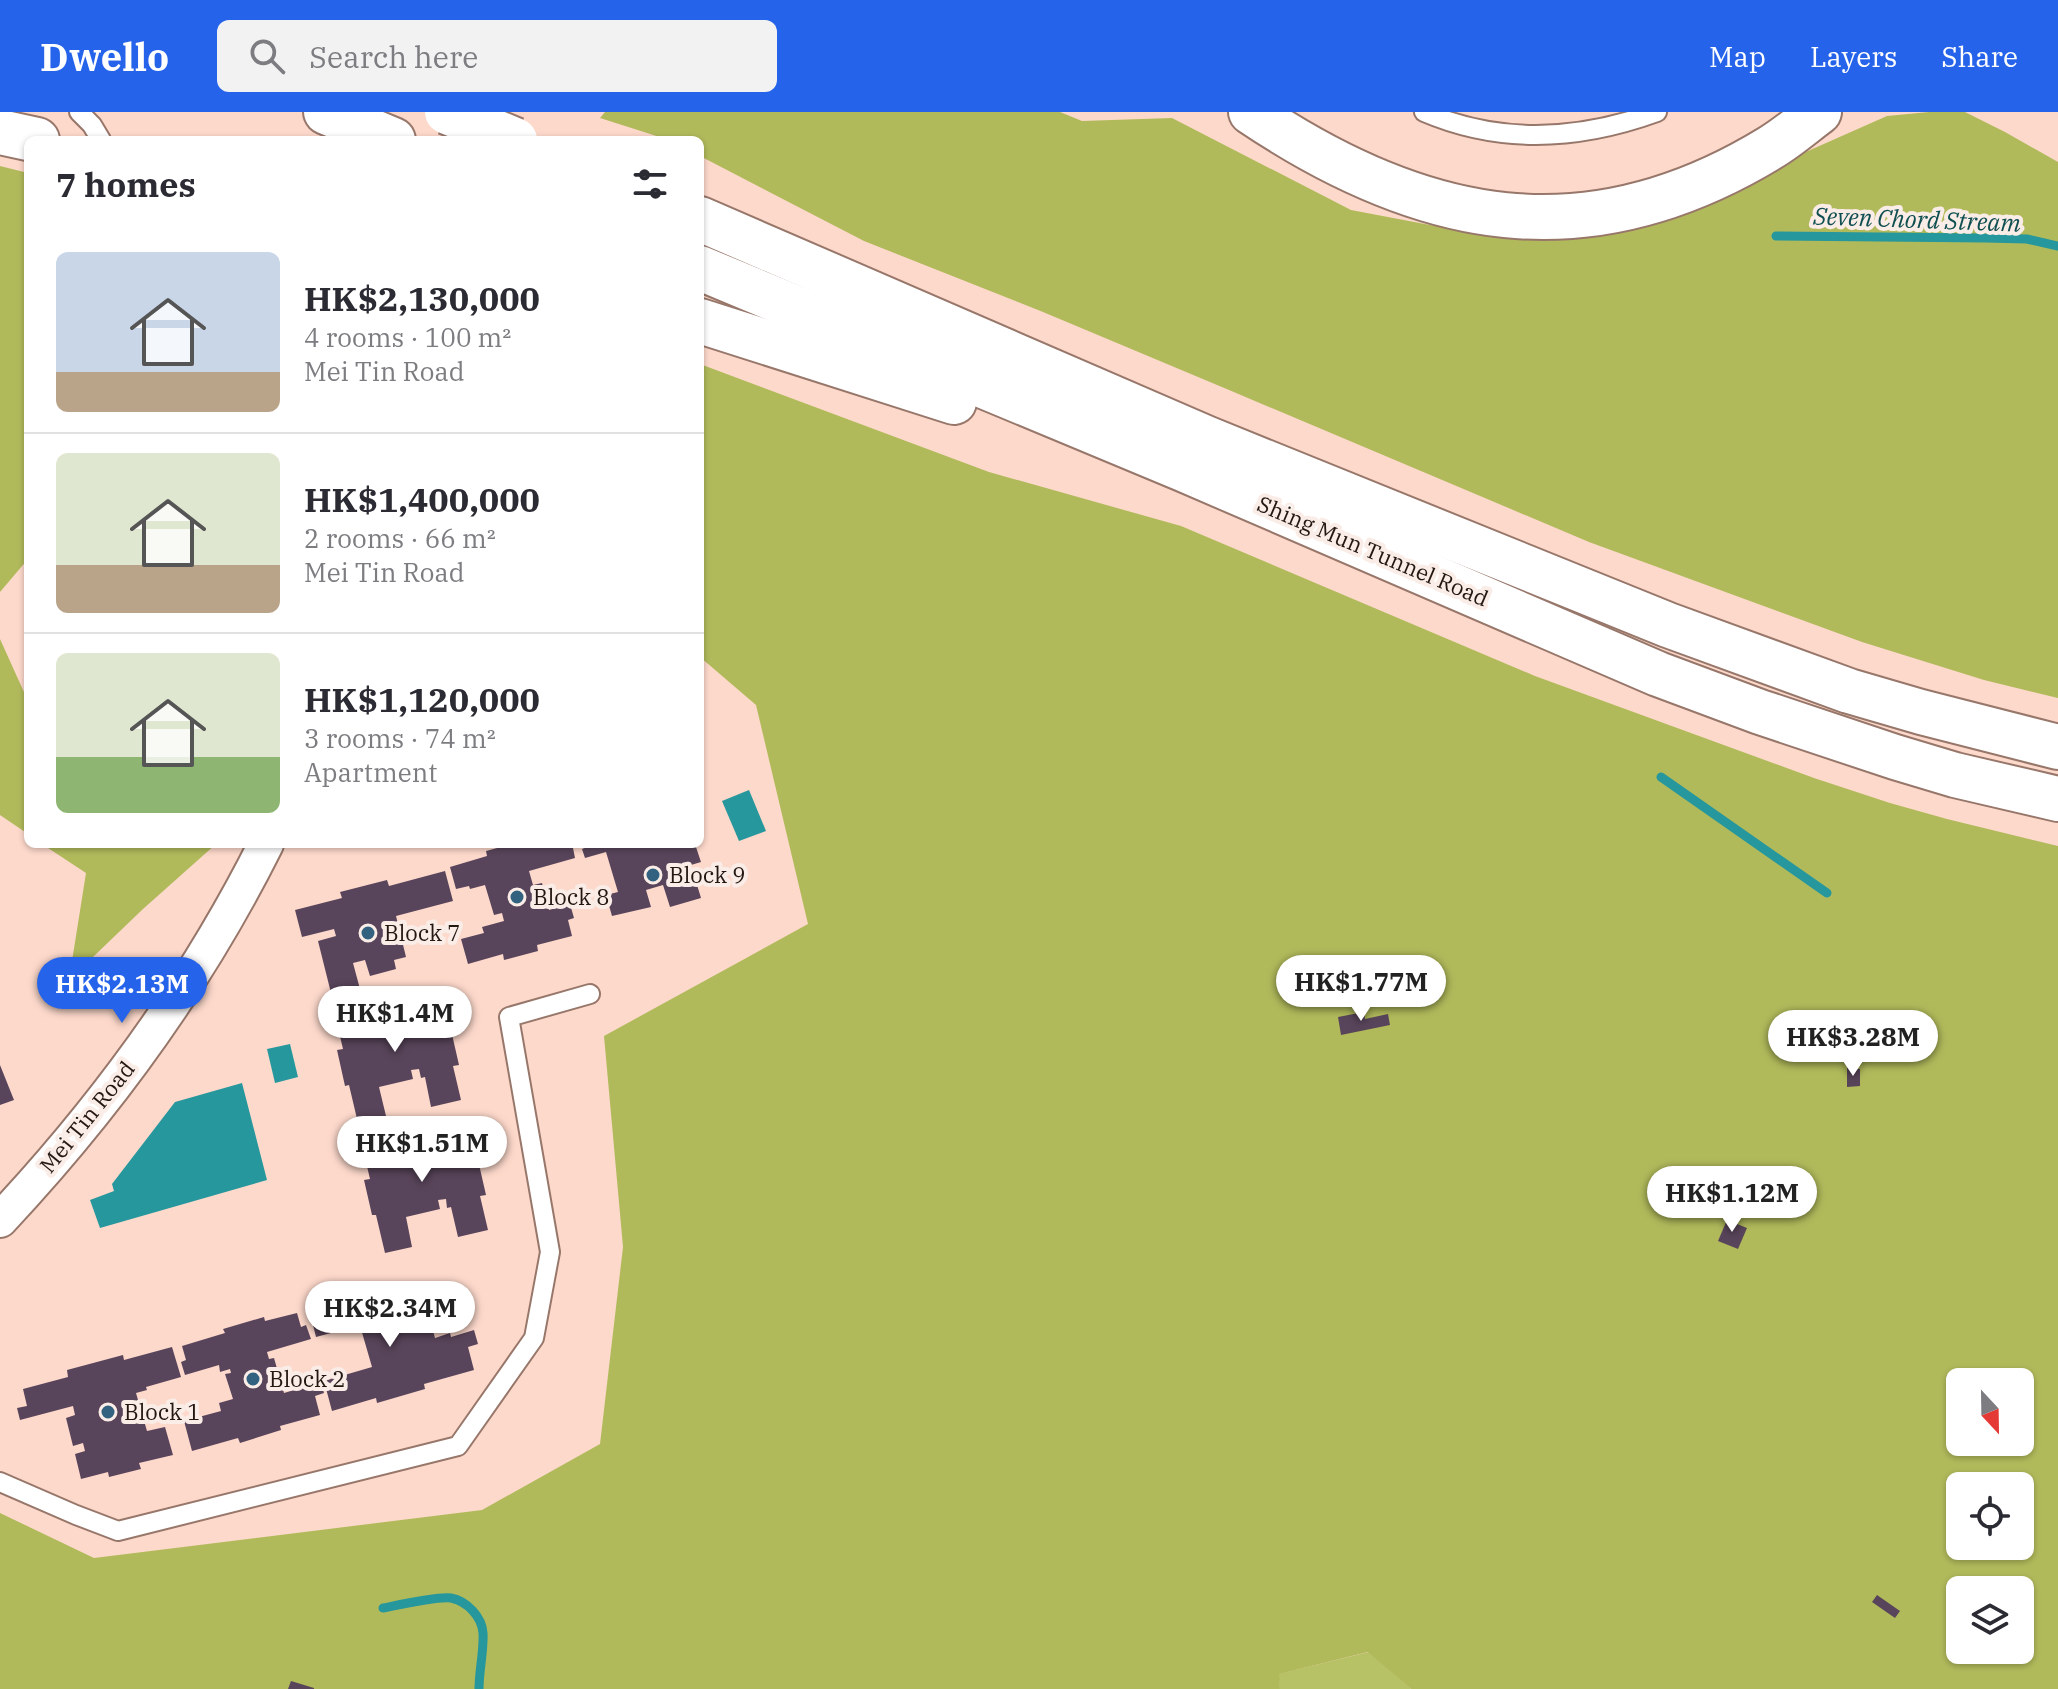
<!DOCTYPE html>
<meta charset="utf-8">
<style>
:root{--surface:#fff;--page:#f2f2f3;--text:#2b2b33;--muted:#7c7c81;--line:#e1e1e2;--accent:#2563eb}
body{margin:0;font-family:"IBM Plex Serif",serif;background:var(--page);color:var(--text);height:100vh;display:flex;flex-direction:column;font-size:30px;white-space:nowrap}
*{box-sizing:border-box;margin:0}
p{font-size:26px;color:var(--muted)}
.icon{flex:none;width:44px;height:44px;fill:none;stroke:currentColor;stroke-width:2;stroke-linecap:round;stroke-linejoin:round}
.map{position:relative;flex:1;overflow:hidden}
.side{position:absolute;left:24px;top:24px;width:680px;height:712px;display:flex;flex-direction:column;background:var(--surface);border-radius:12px;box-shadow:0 2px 6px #0004}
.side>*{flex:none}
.needle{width:52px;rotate:158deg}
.buttons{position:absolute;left:1946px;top:1256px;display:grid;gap:16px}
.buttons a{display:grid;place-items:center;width:88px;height:88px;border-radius:12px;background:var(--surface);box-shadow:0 2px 6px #0004;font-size:40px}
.price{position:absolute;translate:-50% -68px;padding:0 18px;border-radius:28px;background:#fff;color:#222;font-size:26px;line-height:52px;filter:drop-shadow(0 2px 4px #0008)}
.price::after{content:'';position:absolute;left:50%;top:48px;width:24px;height:18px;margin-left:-12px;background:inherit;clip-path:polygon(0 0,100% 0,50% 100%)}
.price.on{background:var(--accent);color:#fff}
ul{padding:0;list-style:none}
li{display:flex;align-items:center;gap:24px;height:200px;padding:0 32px}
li+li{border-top:2px solid var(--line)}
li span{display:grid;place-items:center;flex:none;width:224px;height:160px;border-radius:12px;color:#555}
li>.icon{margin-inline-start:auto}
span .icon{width:96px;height:96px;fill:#fffc;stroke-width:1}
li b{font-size:34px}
h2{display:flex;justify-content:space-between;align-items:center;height:96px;padding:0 32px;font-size:34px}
header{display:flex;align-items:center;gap:48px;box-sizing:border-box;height:112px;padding:0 40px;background:var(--accent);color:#fff}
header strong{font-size:38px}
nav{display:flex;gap:44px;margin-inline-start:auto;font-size:28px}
.search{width:560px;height:72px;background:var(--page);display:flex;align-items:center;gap:20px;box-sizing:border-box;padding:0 28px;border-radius:12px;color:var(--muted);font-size:30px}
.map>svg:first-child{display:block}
</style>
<header>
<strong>Dwello</strong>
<div class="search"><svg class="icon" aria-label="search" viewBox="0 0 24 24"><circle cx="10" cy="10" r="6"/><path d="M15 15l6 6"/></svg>Search here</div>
<nav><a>Map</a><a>Layers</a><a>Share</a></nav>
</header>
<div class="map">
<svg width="2058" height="1577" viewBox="0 0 2058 1577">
<rect width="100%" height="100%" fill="#fdd9cb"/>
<!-- green -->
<path fill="#b7c165" d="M1369,1540L1411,1577H1280L1278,1562Z"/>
<!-- forest -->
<g fill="#b1ba5b" fill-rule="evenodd">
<path d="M605,0H1060L1082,9L1172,6L1351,98L1430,113L1555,127L1704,85L1887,4L1929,0H1965L2005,20L2058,50V586L1984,568L1862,530L1589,430L1229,278L1043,200L864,129L700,44V28H669L600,6Z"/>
<path d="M0,54L28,61V447L0,480Z"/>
<path d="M700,252L989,360L1181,414L1535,564L1814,666L1890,691L1947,707L2058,734V1577H1411L1368,1540L1279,1562L1280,1577H0V1401L94,1446L482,1398L600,1332L623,1135L604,924L808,812L756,593L700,545ZM1960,1270H2020V1330H1960ZM1960,1374H2020V1434H1960ZM1960,1478H2020V1538H1960Z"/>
<path d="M0,527L28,589V722L0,703Z"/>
<path d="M42,732H216L143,797L69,868L86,761Z"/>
</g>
<!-- water -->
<g fill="#26979c">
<path d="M749,678L766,719L739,729L722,689Z"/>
<path d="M290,932L298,965L275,971L267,937Z"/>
<path d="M242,971L267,1068L100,1116L90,1088L114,1079L112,1072L175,990Z"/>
</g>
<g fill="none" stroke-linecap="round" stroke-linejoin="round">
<!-- stream -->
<g stroke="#26979c" stroke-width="9">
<path d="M1776,124L1985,126L2027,127L2058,134"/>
<path d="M1661,665L1827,781"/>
<path d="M383,1496C398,1493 438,1484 451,1486C467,1489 482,1505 483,1521C484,1539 479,1558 479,1577"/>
</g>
</g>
<!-- building -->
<g fill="#59455b">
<path d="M512,732H521L522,734L530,732H578L579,735L573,736L575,746L529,759L533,773L542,771L549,798L570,792L574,806L568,808L572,824L537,833L538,839L504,848L503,842L468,852L461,827L484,821L482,815L504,809L502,801L494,803L485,773L470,777L469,774L456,777L450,755L487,744L486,739Z"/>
<path d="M586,732H695L701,750L691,753L701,786L670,795L663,773L646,778L651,795L612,804L606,783L618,780L606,740L585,746L582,737L587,735Z"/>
<path d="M445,759L453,789L396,804L406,845L394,848L396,857L370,864L365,848L353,851L360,877L350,879V876L331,881L318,829L336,824L334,817L302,825L295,798L342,786L340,780L387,768L389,774Z"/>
<path d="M351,881L352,887L362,885L370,924L386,921L384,911L411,905L407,885L421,881L422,887L438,884L446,920L451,918L459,953L453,954L461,988L431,995L425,965L421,966L419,957L411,958L413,967L379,975L386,1004L358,1011L349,973L345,974L337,938L343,937L331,886Z"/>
<path d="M1364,900L1365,907L1388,902L1390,913L1341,923L1338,905Z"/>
<path d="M0,953L14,988L0,993Z"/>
<path d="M1847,956L1860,957V974L1847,975Z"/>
<path d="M378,1011L379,1017L388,1015L397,1054L412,1050L410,1041L438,1035L433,1014L447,1011L449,1017L465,1014L473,1049L478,1048L486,1083L480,1084L488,1118L458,1125L451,1095L447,1096L446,1087L438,1088L440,1097L406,1105L412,1135L385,1141L376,1103H372L364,1068L370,1067L358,1016Z"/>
<path d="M1727,1108L1747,1116L1738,1137L1718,1129Z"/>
<path d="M380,1170L389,1201L416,1194L419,1203L428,1201L435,1226L450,1221L451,1225L474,1218L478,1232L468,1235L474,1258L424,1272L425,1277L377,1291L376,1286L332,1299L324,1269L372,1255L361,1217L347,1221L346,1217L316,1225L309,1197L364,1181L362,1175Z"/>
<path d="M297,1201L301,1215L306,1213L311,1227L267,1240L269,1247L274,1246L284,1281L321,1270L324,1281L315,1284L320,1303L280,1314L281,1318L240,1331L238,1326L192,1339L184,1309L221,1299L219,1291L233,1287L225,1262L231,1261L230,1257L220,1260L219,1253L185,1263L181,1250L186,1248L182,1234L225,1221L223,1217L264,1205L265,1209Z"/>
<path d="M172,1235L181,1265L146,1275L147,1278L136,1281L147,1319L165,1315L173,1343L139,1351L141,1357L109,1365L108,1360L81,1367L75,1342L85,1339L83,1331L73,1334L66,1306L75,1303L73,1294L20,1308L17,1296L27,1294L23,1277L68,1265L67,1258L123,1243L124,1248Z"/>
<path d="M1877,1483L1900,1499L1895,1506L1872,1490Z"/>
<path d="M291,1569L314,1576V1577H288Z"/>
</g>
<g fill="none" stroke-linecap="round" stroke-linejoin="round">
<defs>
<g id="service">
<path d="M79,0L92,13L101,28"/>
<path d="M1424,0C1501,33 1580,28 1657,0"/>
<path d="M0,1370L76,1403L118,1419L458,1334L534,1226L550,1140L509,905L590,882"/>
</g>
<path id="minor" d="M0,1108C105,996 197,870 266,732"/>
<path id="tertiary" d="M1251,0C1422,115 1586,148 1770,36C1787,26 1803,12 1819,0"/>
<g id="trunk">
<path d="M326,0L393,28"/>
<path d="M0,20L37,28"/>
<path d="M700,107L1208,327L1668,513L1849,579L1921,600L2058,635"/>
<path d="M700,156L1183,357L1658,562L1760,600L1895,645L1955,663L2058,687"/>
<path d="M700,209L954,290"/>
</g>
</defs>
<!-- service casing -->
<use href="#service" stroke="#98776b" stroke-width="22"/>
<!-- minor casing -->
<use href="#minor" stroke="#98776b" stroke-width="38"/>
<!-- tertiary casing -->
<use href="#tertiary" stroke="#98776b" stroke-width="48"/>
<!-- trunk casing -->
<use href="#trunk" stroke="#98776b" stroke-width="48"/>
<!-- service -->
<use href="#service" stroke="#fff" stroke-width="18"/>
<!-- minor -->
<use href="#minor" stroke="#fff" stroke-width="34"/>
<!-- tertiary -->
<use href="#tertiary" stroke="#fff" stroke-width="44"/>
<!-- trunk -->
<use href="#trunk" stroke="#fff" stroke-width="44"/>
<defs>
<path id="trunk-bridge" d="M447,0L515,28"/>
</defs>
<!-- trunk-bridge casing -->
<use href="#trunk-bridge" stroke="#98776b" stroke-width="48" stroke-linecap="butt"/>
<!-- trunk-bridge -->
<use href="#trunk-bridge" stroke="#fff" stroke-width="44"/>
</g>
<!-- markers -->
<g fill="#326280" stroke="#faece6" stroke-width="3">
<circle cx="653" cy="763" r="8"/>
<circle cx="517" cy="785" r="8"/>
<circle cx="368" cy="821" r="8"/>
<circle cx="253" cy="1267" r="8"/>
<circle cx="108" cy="1300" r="8"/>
</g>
<g text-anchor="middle" stroke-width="8" stroke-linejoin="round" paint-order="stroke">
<!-- street labels -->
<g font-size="22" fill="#231712" stroke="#faece6">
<text transform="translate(1373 439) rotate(23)" y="8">Shing Mun Tunnel Road</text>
<text transform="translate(87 1005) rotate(-51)" y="8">Mei Tin Road</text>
</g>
<!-- poi labels -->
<g font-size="22" fill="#231712" stroke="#faece6" text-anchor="start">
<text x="669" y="771">Block 9</text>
<text x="533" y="793">Block 8</text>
<text x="384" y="829">Block 7</text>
<text x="269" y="1275">Block 2</text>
<text x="124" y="1308">Block 1</text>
</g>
<!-- water labels -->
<g font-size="24" font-style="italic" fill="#104f51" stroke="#faece6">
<text transform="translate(1917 108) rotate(2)" y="8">Seven Chord Stream</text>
</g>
</g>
</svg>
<div class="buttons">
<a><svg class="needle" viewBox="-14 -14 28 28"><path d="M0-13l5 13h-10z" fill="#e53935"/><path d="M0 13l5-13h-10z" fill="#7c7c81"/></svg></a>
<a><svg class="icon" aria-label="locate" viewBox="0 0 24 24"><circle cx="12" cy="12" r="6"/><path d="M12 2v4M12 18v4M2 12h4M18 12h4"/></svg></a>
<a><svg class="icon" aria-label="layers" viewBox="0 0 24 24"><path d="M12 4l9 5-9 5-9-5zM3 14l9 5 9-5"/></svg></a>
</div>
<b class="price" style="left:1361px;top:911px">HK$1.77M</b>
<b class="price on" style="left:122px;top:913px">HK$2.13M</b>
<b class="price" style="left:395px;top:942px">HK$1.4M</b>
<b class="price" style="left:1853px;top:966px">HK$3.28M</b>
<b class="price" style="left:422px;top:1072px">HK$1.51M</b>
<b class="price" style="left:1732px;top:1122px">HK$1.12M</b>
<b class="price" style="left:390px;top:1237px">HK$2.34M</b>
<section class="side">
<h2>7 homes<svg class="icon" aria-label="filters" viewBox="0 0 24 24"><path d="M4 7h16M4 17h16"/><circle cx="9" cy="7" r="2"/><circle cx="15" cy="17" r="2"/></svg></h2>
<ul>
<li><span style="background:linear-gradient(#c9d6e8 75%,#b9a48a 0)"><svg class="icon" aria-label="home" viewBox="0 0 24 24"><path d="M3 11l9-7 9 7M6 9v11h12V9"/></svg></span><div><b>HK$2,130,000</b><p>4 rooms · 100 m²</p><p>Mei Tin Road</p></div></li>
<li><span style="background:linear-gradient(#dfe7d0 70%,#b9a48a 0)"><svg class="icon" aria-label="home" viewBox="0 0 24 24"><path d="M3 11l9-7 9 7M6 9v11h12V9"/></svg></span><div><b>HK$1,400,000</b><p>2 rooms · 66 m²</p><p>Mei Tin Road</p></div></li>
<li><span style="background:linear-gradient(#dfe7d0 65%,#8fb573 0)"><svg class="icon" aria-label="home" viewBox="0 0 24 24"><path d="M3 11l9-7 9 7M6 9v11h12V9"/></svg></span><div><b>HK$1,120,000</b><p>3 rooms · 74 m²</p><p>Apartment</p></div></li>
</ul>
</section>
</div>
